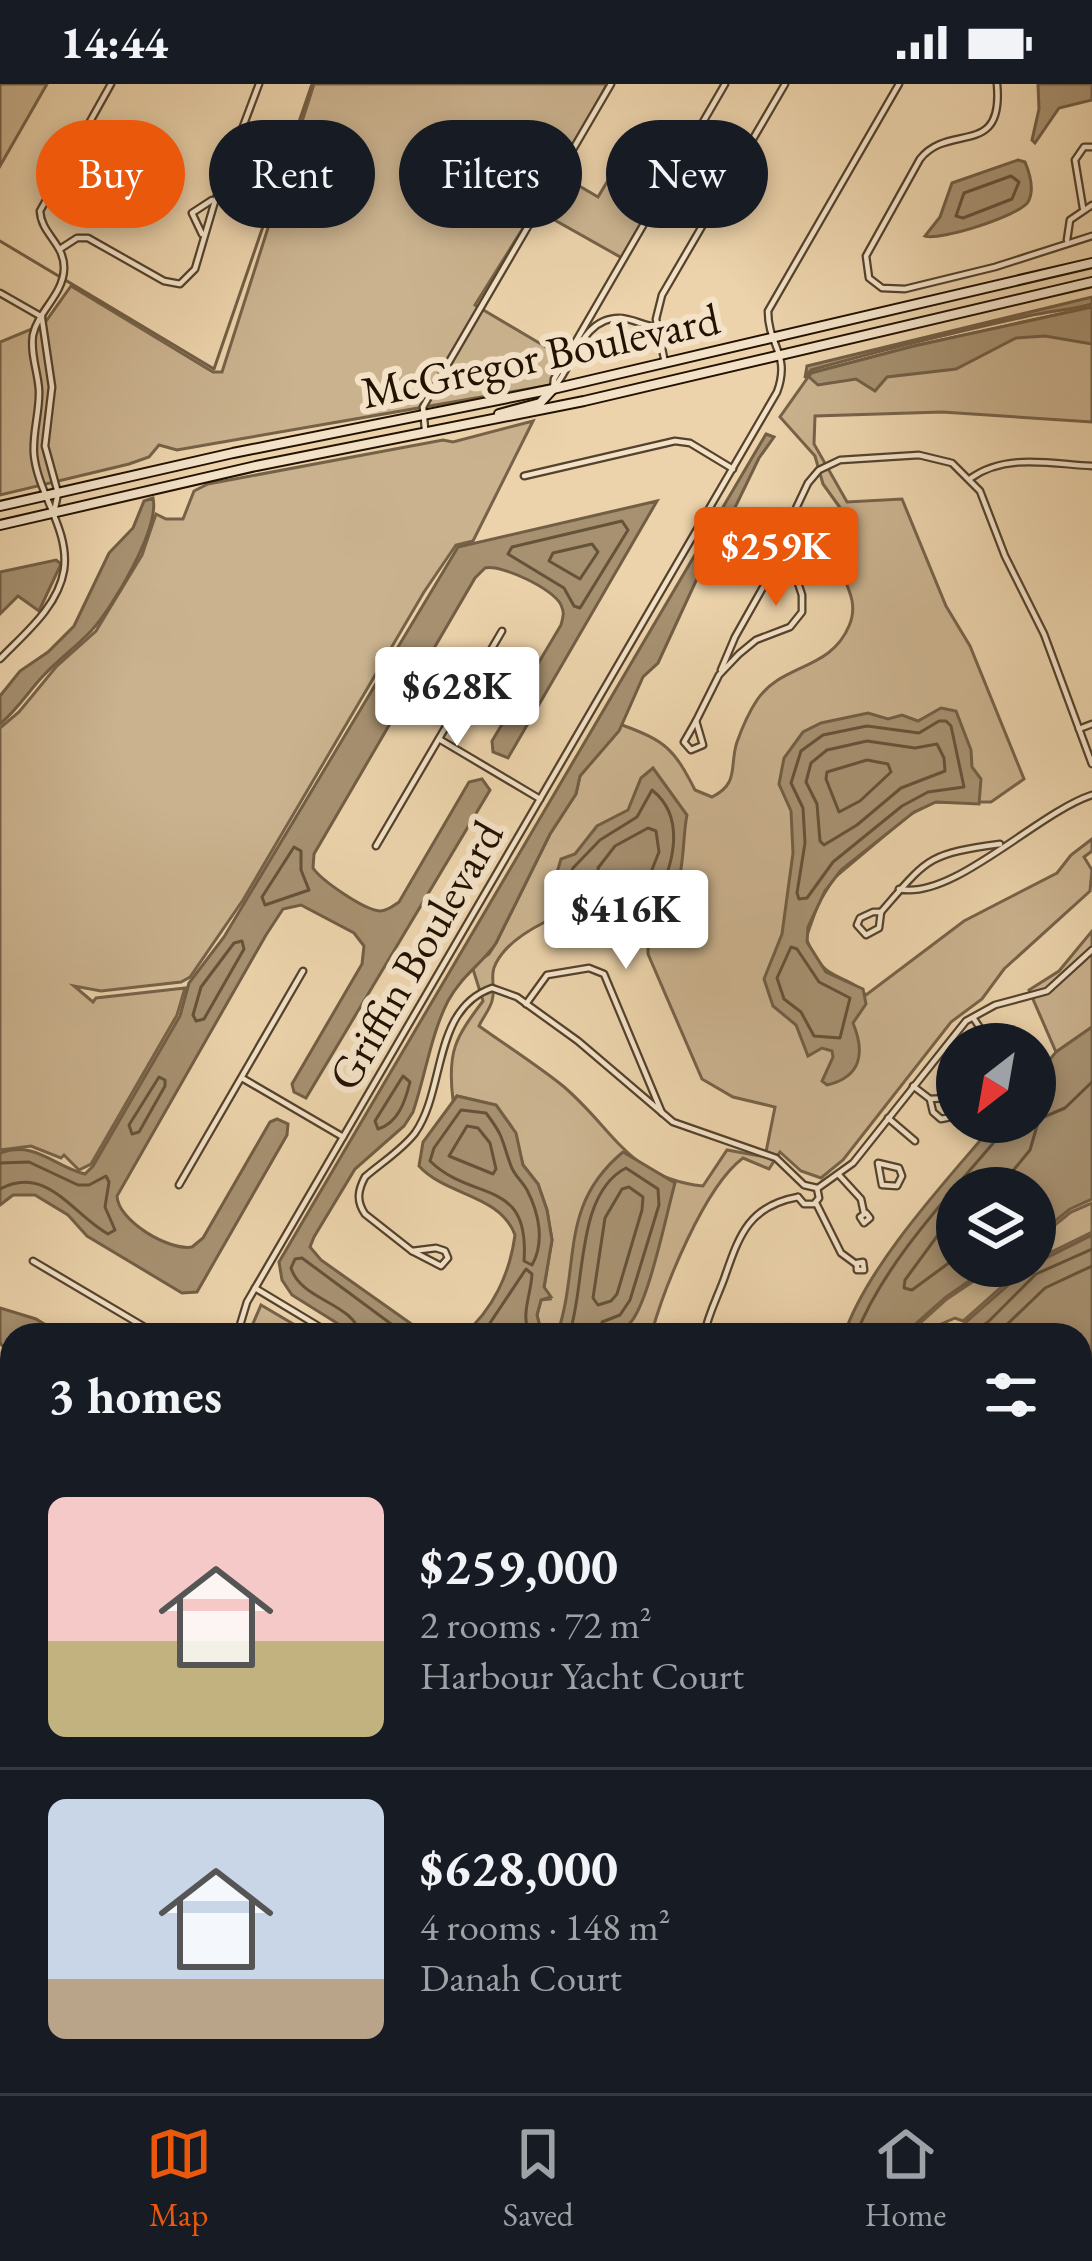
<!DOCTYPE html>
<meta charset="utf-8">
<style>
:root{--surface:#171b24;--page:#242831;--text:#f1f3f6;--muted:#9ea1a6;--line:#363941;--accent:#ea580c}
body{margin:0;font-family:"EB Garamond",serif;background:var(--page);color:var(--text);height:100vh;display:flex;flex-direction:column;font-size:45px;white-space:nowrap}
*{box-sizing:border-box;margin:0}
p{font-size:39px;color:var(--muted)}
.icon{flex:none;width:66px;height:66px;fill:none;stroke:currentColor;stroke-width:2;stroke-linecap:round;stroke-linejoin:round}
.map{position:relative;flex:1;overflow:hidden}
.panel{position:absolute;left:0px;top:1239px;width:1092px;height:771px;display:flex;flex-direction:column;background:var(--surface);border-radius:36px 36px 0 0;box-shadow:0 6px 18px #0003}
.panel>*{flex:none}
.top-card{position:absolute;left:36px;top:36px;width:1020px;height:108px;display:flex;gap:24px}
.needle{width:78px;rotate:211deg}
.tools{position:absolute;left:936px;top:939px;display:grid;gap:24px}
.tools a{display:grid;place-items:center;width:120px;height:120px;border-radius:50%;background:var(--surface);box-shadow:0 6px 18px #0003;font-size:60px}
.price{position:absolute;translate:-50% -102px;padding:0 27px;border-radius:12px;background:#fff;color:#222;font-size:39px;line-height:78px;filter:drop-shadow(0 3px 6px #0008)}
.price::after{content:'';position:absolute;left:50%;top:72px;width:36px;height:27px;margin-left:-18px;background:inherit;clip-path:polygon(0 0,100% 0,50% 100%)}
.price.active{background:var(--accent);color:#fff}
ul{padding:0;list-style:none}
li{display:flex;align-items:center;gap:36px;height:300px;padding:0 48px}
li+li{border-top:3px solid var(--line)}
li span{display:grid;place-items:center;flex:none;width:336px;height:240px;border-radius:18px;color:#555}
li>.icon{margin-inline-start:auto}
span .icon{width:144px;height:144px;fill:#fffc;stroke-width:1}
li b{font-size:51px}
h2{display:flex;justify-content:space-between;align-items:center;height:144px;padding:0 48px;font-size:51px}
.chip{padding:0 42px;border-radius:54px;background:var(--surface);box-shadow:0 6px 18px #0003;font-size:42px;line-height:108px}
.chip.active{background:var(--accent);color:#fff}
.status{display:flex;justify-content:space-between;align-items:center;height:84px;padding:0 60px;background:var(--surface);direction:ltr}
.status svg{height:33px;fill:currentColor}
.tabs{display:flex;justify-content:space-around;align-items:center;height:168px;border-top:3px solid var(--line);background:var(--surface);font-size:33px;color:var(--muted)}
.tabs a{display:grid;justify-items:center;gap:6px}
.tabs .active{color:var(--accent)}
.map>svg:first-child{display:block}
</style>
<div class="status"><b>14:44</b><svg viewBox="0 0 49 12"><path d="M0 12V9h3v3zM5 12V6h3v6zM10 12V3h3v9zM15 12V0h3v12zM26 1h20v11H26zM47 4h2v5h-2z"/></svg></div>
<div class="map">
<svg width="1092" height="2009" viewBox="0 0 1092 2009">
<rect width="100%" height="100%" fill="#ecd3ab"/>
<filter id="stains"><feTurbulence type="fractalNoise" baseFrequency=".00167" numOctaves="4"/><feColorMatrix values="0 0 0 0 .2 0 0 0 0 .09 0 0 0 0 .02 0 0 0 .5 -.17"/></filter>
<radialGradient id="worn" r=".72"><stop offset=".6" stop-color="#630" stop-opacity="0"/><stop offset="1" stop-color="#630" stop-opacity=".3"/></radialGradient>
<!-- green -->
<g fill="#cab28e" stroke="#766248" stroke-width="3" fill-rule="evenodd">
<path d="M0,0H47L0,82Z"/>
<path d="M314,0H607L559,90L598,113L625,68L671,96L622,174L535,125L475,221L563,273L551,301L211,360L177,366L159,361L149,373L129,380L0,411V258L44,240L71,202L213,288H222Z"/>
<path d="M1092,223V338L942,328L815,332L814,360L847,418L902,415L946,522L970,562L1024,695L991,718H935L909,731L834,794L818,820L806,854C825,902 841,885 866,911L964,837L1057,789L1071,771L1092,755V767L1084,773L1092,786L1090,807L1004,885L982,915L951,938L843,1076L821,1094L801,1087L780,1068L769,1085L743,1074C704,1103 664,1204 651,1251H542L537,1231L541,1216L550,1215L544,1204L552,1156L547,1126L538,1100L523,1081L511,1042L496,1021L457,1012L453,1016C447,968 455,954 483,917L472,882L489,870L496,859L550,750L576,710L580,692L622,641C666,657 674,665 695,706L712,713C740,699 729,682 737,658C742,644 749,628 757,616C782,579 830,587 849,542C861,515 841,496 836,471C833,458 839,438 841,425L823,400L815,372L780,333L811,289L914,262ZM602,820L619,825L648,849V870L702,995L733,1013L775,1023L765,1073L727,1066L703,1102C628,1094 614,1045 563,1002C537,981 507,962 479,942C482,935 490,925 492,917C496,904 489,892 496,879C513,847 569,824 602,820Z"/>
<path d="M533,337L473,457L456,461L424,508L243,816L190,893L181,898L101,907L74,902L93,918L96,914L185,904L177,931L91,1080L79,1086L64,1071L61,1074L31,1062L0,1066V644L19,628L56,583L96,547L142,471L156,430L166,435H183L194,407L208,400L443,356L453,358Z"/>
<path d="M1092,847V943L1056,968L1029,906L1059,887Z"/>
<path d="M1092,1119V1148L1035,1176V1157L1071,1128Z"/>
<path d="M996,1182H1025L963,1237L955,1234L937,1242L938,1251H907L947,1215Z"/>
<path d="M261,1221L312,1251H248Z"/>
</g>
<!-- water -->
<g fill="#a79171" stroke="#725e44" stroke-width="3">
<path d="M1038,0H1092V16L1059,24L1035,59L1032,56L1039,25Z"/>
<path d="M1018,76L1025,78C1030,90 1035,106 1028,118C1019,132 940,157 925,152L940,133L952,99Z"/>
<path d="M1092,213V220C1071,226 1050,227 1028,232C956,248 882,266 811,286L805,294L807,282Z"/>
<path d="M1092,223V260L1045,252L1016,254L956,285L887,293L875,307L856,295L818,301L809,293L811,289L914,262Z"/>
<path d="M766,350L774,353L759,374L712,471L707,473L658,579L643,593L619,647L580,692L576,710L550,750L496,859C482,880 462,891 448,917C431,950 425,993 413,1028L404,1042L355,1085L314,1153L310,1163L321,1176L427,1251H356L292,1211L282,1196L279,1178Z"/>
<path d="M153,414C160,444 112,525 91,547C76,563 58,576 43,592C28,608 17,626 0,640V612L20,587L48,568L74,542L109,469L133,444L144,417Z"/>
<path d="M657,417L508,674L493,668L492,657L561,541C563,532 565,530 561,521C554,505 501,480 485,484L475,494L314,770L313,784C321,796 365,827 381,827C389,826 393,822 399,818L469,698L482,695L490,706L306,1014L294,1008L292,1000L362,880L364,862L354,849L301,821L283,825L266,851L117,1112C118,1137 169,1167 192,1163L203,1154L270,1038L277,1035L288,1040L287,1051L197,1208L182,1209L87,1152L68,1131L35,1111H13L0,1121V1069C35,1056 55,1083 85,1090L93,1082L180,932L189,899L224,853L458,463Z"/>
<path d="M56,476L61,480L39,527L18,512L0,530V488Z"/>
<path d="M941,624L956,627L971,666L972,683L981,695L979,720L936,718L914,728L841,786L825,807L808,843L807,858L826,888L863,905L866,920L853,939C865,968 862,993 827,1001L822,997L833,973L832,967L822,964L808,972L796,941L773,922L764,895L782,850L793,769L791,727L779,700L784,674L803,648L821,639L868,629L888,635L902,631L918,637Z"/>
<path d="M653,684L687,731C680,762 690,831 638,834C624,835 617,821 603,820C585,818 574,830 558,831L552,826V805L561,775L575,770L597,742L628,726L641,694Z"/>
<path d="M1092,943V1115L1070,1125L1035,1153V1104H957V1182H991L946,1213L903,1251H844C868,1180 947,1096 996,1038H1035V993L1056,968Z"/>
<path d="M457,1012L496,1021L516,1049L523,1081L538,1100L547,1126L552,1156L544,1203L551,1213L541,1216L537,1231L542,1251H463C493,1226 510,1189 515,1151C500,1110 446,1112 419,1082L423,1058Z"/>
<path d="M623,1068L675,1099C667,1127 648,1223 629,1240C615,1253 576,1251 557,1251C581,1180 558,1122 623,1068Z"/>
<path d="M1092,1151V2009H0V1546L12,1552V1998H1080V1251H951L1030,1182Z"/>
<path d="M0,1224L36,1235L62,1251H12V1273L0,1259Z"/>
</g>
<g fill="none" stroke-linecap="round" stroke-linejoin="round">
<!-- shore -->
<g stroke="#645239" stroke-width="3">
<path d="M1011,92L1019,98L1012,115L963,134L956,132L964,109Z"/>
<path d="M622,437L628,446L580,524L574,522L564,504L508,470L512,463Z"/>
<path d="M592,460L598,468L580,495L549,477L553,469Z"/>
<path d="M939,637H946L951,642L964,703L928,708L902,722L833,778L807,814L799,815L797,809L805,759L803,724L791,699L801,667L823,651L867,642L919,649Z"/>
<path d="M867,657L915,664L937,660L944,674L945,687L901,704L857,741L824,761L820,757L817,720L806,698L811,679L827,666Z"/>
<path d="M867,676L888,680L891,688L860,717L839,728L826,695L827,688Z"/>
<path d="M652,706C685,732 675,777 657,813L636,822L612,809L566,812L564,805L573,784L600,756L637,733Z"/>
<path d="M648,744L656,747L659,768L645,803L638,805L599,791L598,784L615,762Z"/>
<path d="M294,763L301,767V786L309,806L265,821L262,813Z"/>
<path d="M242,857L244,865L204,935L196,937L193,931L201,903L234,859Z"/>
<path d="M791,863L797,865L819,898L850,914L840,954L814,952L801,928L784,915L777,894Z"/>
<path d="M403,992L410,998C405,1018 398,1039 378,1045L375,1037Z"/>
<path d="M159,993L165,996V1002L139,1048L132,1050L129,1041Z"/>
<path d="M461,1026L486,1029C505,1054 501,1055 511,1082C514,1091 522,1097 527,1106C539,1129 545,1158 532,1181L524,1177C530,1093 473,1119 430,1077L434,1064Z"/>
<path d="M467,1042L478,1044L490,1059L496,1085L493,1090L449,1072Z"/>
<path d="M0,1079L29,1078L78,1101H89L106,1092L109,1098L105,1123L115,1146L108,1150C73,1131 47,1080 0,1105"/>
<path d="M629,1103L643,1113L642,1126L617,1210L611,1217L598,1221L593,1214L605,1134L622,1105Z"/>
<path d="M999,1104L1030,1066L1039,1035L1065,1024L1092,998"/>
<path d="M957,1125L905,1196L904,1204L912,1206L957,1173"/>
<path d="M360,1251C355,1219 301,1217 291,1184L295,1175L302,1174L406,1251"/>
<path d="M482,1251L526,1185L532,1190C531,1212 520,1230 530,1251"/>
<path d="M569,1251C586,1203 575,1110 626,1084L658,1105L659,1121L630,1216L620,1231L602,1238L599,1251"/>
<path d="M856,1251C883,1180 952,1108 1001,1050L1004,1038"/>
<path d="M968,1251L988,1238L1036,1190L1092,1165"/>
<path d="M996,1251L1045,1204L1092,1182"/>
</g>
<!-- stream -->
<path stroke="#725e44" stroke-width="3" d="M0,157L214,285L312,0"/>
<defs>
<g id="street">
<path d="M997,0C1004,75 949,38 920,75L866,172L869,194L882,204L905,205L995,183L1092,152"/>
<path d="M1083,124L1075,76L1084,63H1092"/>
<path d="M202,150L192,129L212,116"/>
<path d="M1067,156L1070,136L1092,121"/>
<path d="M60,165L77,154H88L164,197L180,200L195,185L215,117L259,0"/>
<path d="M0,209L42,233"/>
<path d="M42,235L52,303L45,362L58,409L54,429"/>
<path d="M665,279L656,235L662,211L785,0"/>
<path d="M556,301C575,277 583,234 619,234C632,234 644,242 657,243"/>
<path d="M553,305L554,295L725,0"/>
<path d="M425,345L423,323L435,302L611,0"/>
<path d="M524,392L675,357L690,359L733,385"/>
<path d="M971,394C1006,369 1052,380 1092,382"/>
<path d="M0,575C24,550 58,523 64,486C70,446 38,410 34,371C32,349 40,328 39,306C38,288 30,270 33,251C38,227 63,211 64,185C65,160 41,150 40,127L111,0"/>
<path d="M721,586L735,553L766,498L789,439"/>
<path d="M696,637L719,591L739,570L756,556L790,543L802,528V511L790,475V437L808,399L819,386L840,376L919,371L952,379L980,407L1005,472L1044,550L1092,680"/>
<path d="M696,637L703,661L691,666L684,658Z"/>
<path d="M1079,645L1092,640"/>
<path d="M439,655L540,715"/>
<path d="M376,762L502,547"/>
<path d="M899,805C952,817 1037,729 1092,711"/>
<path d="M873,828H881L879,844L866,851L857,841L860,834Z"/>
<path d="M881,828C928,774 927,770 1000,760"/>
<path d="M526,920L547,891L589,884L604,890L662,1029"/>
<path d="M974,935L991,960"/>
<path d="M990,958L1006,960"/>
<path d="M242,994L343,1053"/>
<path d="M913,1002L930,1015"/>
<path d="M948,1014L955,1026L951,1033L941,1035L933,1028L930,1015Z"/>
<path d="M888,1034L915,1057"/>
<path d="M878,1079L899,1084L902,1092L897,1102L882,1101Z"/>
<path d="M839,1091L861,1115L864,1129"/>
<path d="M179,1101L303,887"/>
<path d="M818,1104L853,1079L966,937L995,921L1047,907L1092,866"/>
<path d="M816,1119L841,1169L856,1180"/>
<path d="M866,1129L870,1134L864,1139L860,1133Z"/>
<path d="M436,1164L445,1167L448,1174L441,1182L412,1167Z"/>
<path d="M412,1167L365,1130C356,1117 358,1106 365,1093C381,1079 402,1066 415,1049C446,1005 432,925 492,904L517,913L578,957L673,1038L776,1074L804,1101L817,1104L819,1114L814,1120H804L798,1113"/>
<path d="M33,1177L158,1251"/>
<path d="M863,1178L864,1186H857V1179Z"/>
<path d="M255,1204L333,1251"/>
<path d="M237,1251L247,1218L777,308C791,270 768,262 768,227L899,0"/>
<path d="M704,1251C708,1231 717,1214 724,1195C739,1152 748,1122 798,1113"/>
<path d="M0,1324L12,1331"/>
<path d="M0,1488L12,1494"/>
</g>
<g id="secondary">
<path d="M499,330L540,319L553,305"/>
<path d="M0,422L233,369L553,305L1092,179"/>
<path d="M0,441L256,382L584,317L1092,198"/>
</g>
</defs>
<!-- street casing -->
<use href="#street" stroke="#54422c" stroke-width="9"/>
<!-- secondary casing -->
<use href="#secondary" stroke="#221201" stroke-width="12"/>
<!-- street -->
<use href="#street" stroke="#f3e2c8" stroke-width="4.5"/>
<!-- secondary -->
<use href="#secondary" stroke="#f3e2c8" stroke-width="8"/>
</g>
<g text-anchor="middle" stroke-width="12" stroke-linejoin="round" paint-order="stroke">
<!-- street labels -->
<g font-size="45" fill="#221201" stroke="#f3e2c8">
<text transform="translate(540 271) rotate(-12)" y="16">McGregor Boulevard</text>
<text transform="translate(415 871) rotate(-60)" y="16">Griffin Boulevard</text>
</g>
</g>
<rect width="100%" height="100%" filter="url(#stains)"/>
<rect width="100%" height="100%" fill="url(#worn)"/>
</svg>
<div class="tools">
<a><svg class="needle" viewBox="-14 -14 28 28"><path d="M0-13l5 13h-10z" fill="#e53935"/><path d="M0 13l5-13h-10z" fill="#9ea1a6"/></svg></a>
<a><svg class="icon" aria-label="layers" viewBox="0 0 24 24"><path d="M12 4l9 5-9 5-9-5zM3 14l9 5 9-5"/></svg></a>
</div>
<b class="price active" style="left:776px;top:525px">$259K</b>
<b class="price" style="left:457px;top:665px">$628K</b>
<b class="price" style="left:626px;top:888px">$416K</b>
<div class="top-card">
<a class="chip active">Buy</a>
<a class="chip">Rent</a>
<a class="chip">Filters</a>
<a class="chip">New</a>
</div>
<section class="panel">
<h2>3 homes<svg class="icon" aria-label="filters" viewBox="0 0 24 24"><path d="M4 7h16M4 17h16"/><circle cx="9" cy="7" r="2"/><circle cx="15" cy="17" r="2"/></svg></h2>
<ul>
<li><span style="background:linear-gradient(#f6c9c9 60%,#c2b280 0)"><svg class="icon" aria-label="home" viewBox="0 0 24 24"><path d="M3 11l9-7 9 7M6 9v11h12V9"/></svg></span><div><b>$259,000</b><p>2 rooms · 72 m²</p><p>Harbour Yacht Court</p></div></li>
<li><span style="background:linear-gradient(#c9d6e8 75%,#b9a48a 0)"><svg class="icon" aria-label="home" viewBox="0 0 24 24"><path d="M3 11l9-7 9 7M6 9v11h12V9"/></svg></span><div><b>$628,000</b><p>4 rooms · 148 m²</p><p>Danah Court</p></div></li>
</ul>
</section>
</div>
<nav class="tabs">
<a class="active"><svg class="icon" aria-label="map" viewBox="0 0 24 24"><path d="M3 6l6-2 6 2 6-2v14l-6 2-6-2-6 2zM9 4v14M15 6v14"/></svg>Map</a>
<a><svg class="icon" aria-label="saved" viewBox="0 0 24 24"><path d="M7 4h10v16l-5-4-5 4z"/></svg>Saved</a>
<a><svg class="icon" aria-label="home" viewBox="0 0 24 24"><path d="M3 11l9-7 9 7M6 9v11h12V9"/></svg>Home</a>
</nav>
